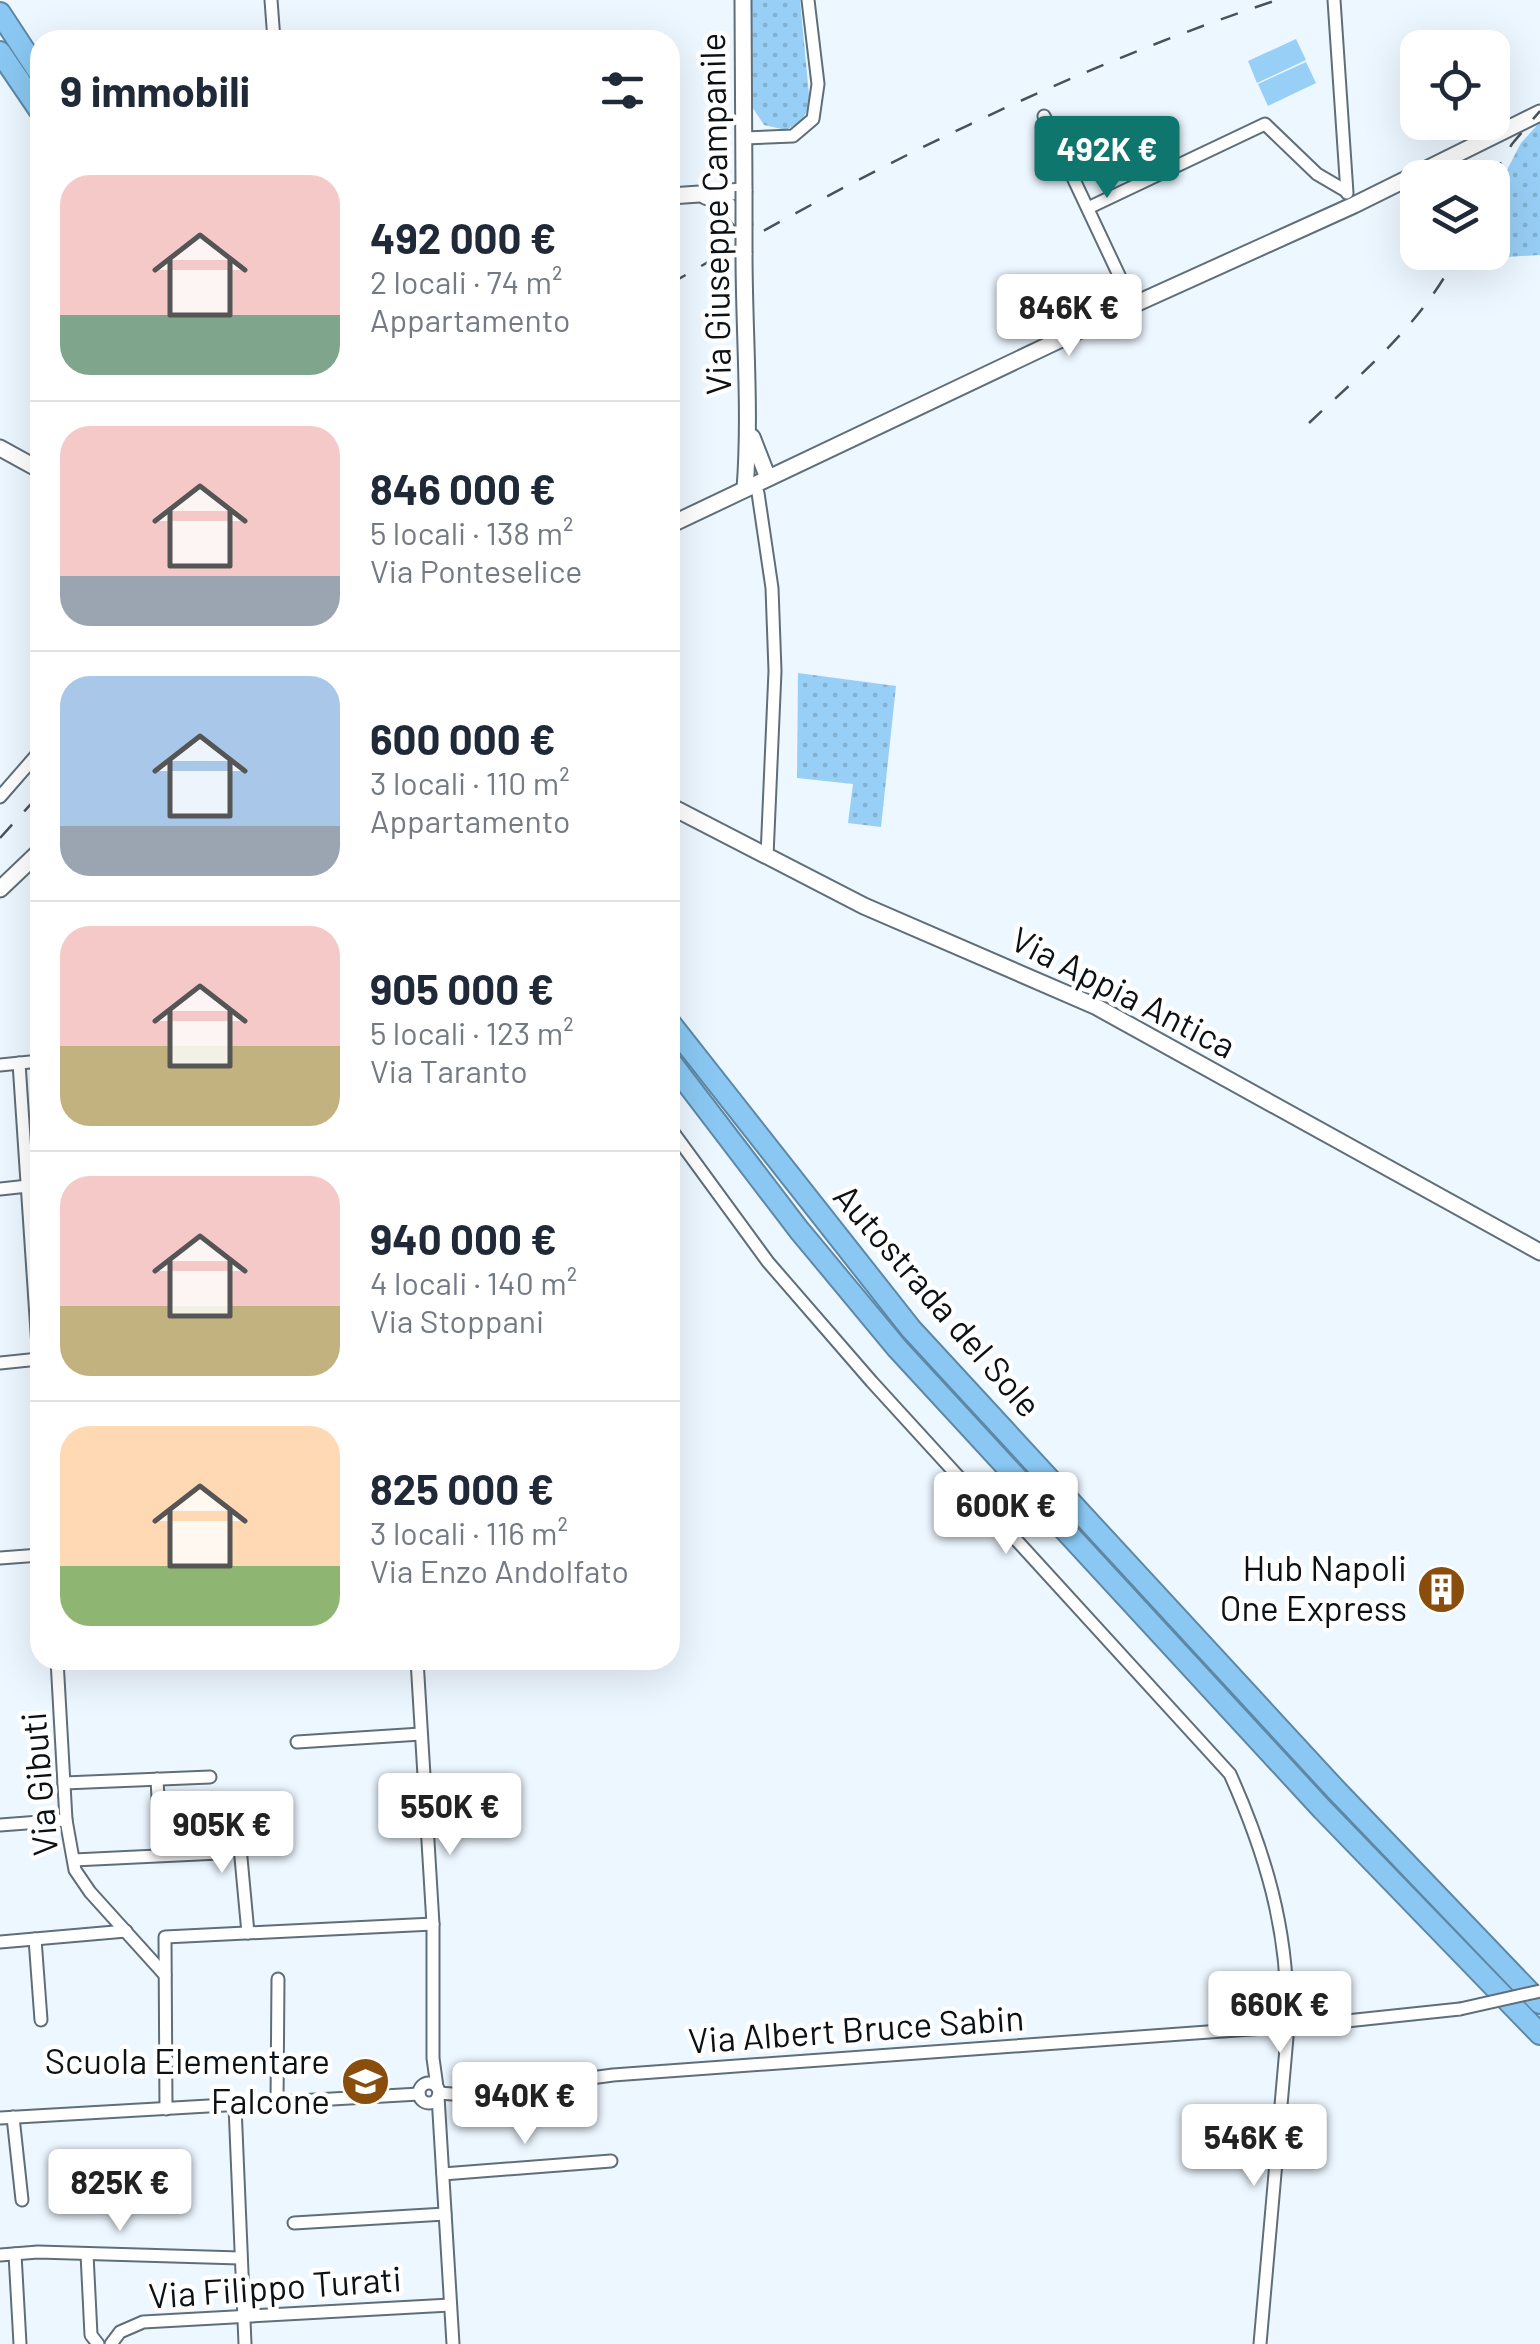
<!DOCTYPE html>
<html lang="it">
<meta charset="utf-8">
<style>
:root{--surface:#fff;--page:#f2f2f3;--text:#1f2937;--muted:#747a83;--line:#e0e1e3;--accent:#0f766e}
body{margin:0;font-family:Barlow,sans-serif;background:var(--page);color:var(--text);height:100vh;display:flex;flex-direction:column;font-size:38px;white-space:nowrap}
*{box-sizing:border-box;margin:0}
p{font-size:32px;color:var(--muted)}
.icon{flex:none;width:55px;height:55px;fill:none;stroke:currentColor;stroke-width:2;stroke-linecap:round;stroke-linejoin:round}
.map{position:relative;flex:1;overflow:hidden}
.sheet{position:absolute;left:30px;top:30px;width:650px;height:1640px;display:flex;flex-direction:column;background:var(--surface);border-radius:30px;box-shadow:0 10px 40px #0002}
.sheet>*{flex:none}
.tools{position:absolute;left:1400px;top:30px;display:grid;gap:20px}
.tools a{display:grid;place-items:center;width:110px;height:110px;border-radius:20px;background:var(--surface);box-shadow:0 10px 40px #0002;font-size:50px}
.price{position:absolute;translate:-50% -85px;padding:0 22px;border-radius:10px;background:#fff;color:#222;font-size:32px;line-height:65px;filter:drop-shadow(0 2px 5px #0008)}
.price::after{content:'';position:absolute;left:50%;top:60px;width:30px;height:22px;margin-left:-15px;background:inherit;clip-path:polygon(0 0,100% 0,50% 100%)}
.price.active{background:var(--accent);color:#fff}
ul{padding:0;list-style:none}
li{display:flex;align-items:center;gap:30px;height:250px;padding:0 30px}
li+li{border-top:2px solid var(--line)}
li span{display:grid;place-items:center;flex:none;width:280px;height:200px;border-radius:30px;color:#555}
li>.icon{margin-inline-start:auto}
span .icon{width:120px;height:120px;fill:#fffc;stroke-width:1}
li b{font-size:42px}
h2{display:flex;justify-content:space-between;align-items:center;height:120px;padding:0 30px;font-size:42px}
.map>svg:first-child{display:block}
</style>
<div class="map">
<svg width="1540" height="2344" viewBox="0 0 1540 2344">
<defs>
<pattern id="grass-dots" width="8" height="8" patternUnits="userSpaceOnUse" patternTransform="scale(2.5)"><rect width="8" height="8" fill="#98cff6"/><path d="M2 2h.1M6 6h.1" fill="none" stroke="#82b1d2" stroke-width="1.8" stroke-linecap="round"/></pattern>
</defs>
<rect width="100%" height="100%" fill="#edf7ff"/>
<!-- grass -->
<g fill="url(#grass-dots)">
<path d="M752,0H800L810,105L802,121L786,130L764,125L751,105Z"/>
<path d="M1540,122V255L1475,259L1477,253L1492,252L1494,195L1521,143Z"/>
<path d="M798,673L896,686L881,827L848,823L853,784L797,778Z"/>
</g>
<!-- park -->
<g fill="#98cff6">
<path d="M1296,39L1306,60L1257,83L1248,61Z"/>
<path d="M1306,62L1316,83L1268,106L1258,84Z"/>
</g>
<g fill="none" stroke-linecap="round" stroke-linejoin="round">
<defs>
<g id="street">
<path d="M271,0L274,40"/>
<path d="M1334,0L1347,193"/>
<path d="M1044,116L1133,305"/>
<path d="M744,138L793,136L813,119L818,84L808,0"/>
<path d="M1088,208L1265,124L1317,174L1346,191"/>
<path d="M758,493L772,588L775,671L767,856"/>
<path d="M0,797L40,751"/>
<path d="M19,1063L40,1377"/>
<path d="M0,1065L40,1061"/>
<path d="M670,1128L768,1262L872,1382L1230,1774C1265,1852 1288,1929 1287,2015"/>
<path d="M0,1189L28,1186"/>
<path d="M0,1363L39,1359"/>
<path d="M0,1558L40,1555"/>
<path d="M57,1660L66,1820L75,1870L90,1892L165,1975"/>
<path d="M417,1660L433,1924V2058L437,2087"/>
<path d="M297,1742L421,1734"/>
<path d="M157,1779L161,1855"/>
<path d="M64,1783L210,1777"/>
<path d="M237,1815L248,1933"/>
<path d="M0,1825L66,1820"/>
<path d="M74,1860L219,1853"/>
<path d="M35,1939L41,2020"/>
<path d="M0,1942L126,1931"/>
<path d="M1299,2026L1460,2009"/>
<circle cx="429" cy="2093" r="10"/>
<path d="M439,2093L465,2095L613,2075L1277,2027"/>
<path d="M438,2096L453,2344"/>
<path d="M277,2103L278,1979"/>
<path d="M235,2106L245,2344"/>
<path d="M166,2109L165,1937L433,1924"/>
<path d="M13,2117L22,2200"/>
<path d="M0,2118L419,2094"/>
<path d="M443,2174L611,2161"/>
<path d="M294,2223L445,2214"/>
<path d="M15,2254L20,2344"/>
<path d="M87,2254L91,2335L98,2344"/>
<path d="M0,2255L38,2252L240,2258"/>
<path d="M111,2344L120,2332L143,2322L450,2305"/>
<path d="M1260,2344L1287,2037"/>
</g>
<g id="secondary">
<path d="M670,196L744,191L743,0"/>
<path d="M705,196L728,205L744,224"/>
<path d="M744,253C744,332 751,411 745,489"/>
<path d="M752,437L768,478"/>
<path d="M0,448L40,470"/>
<path d="M670,525L1133,305L1354,205L1540,113"/>
<path d="M670,806L864,906L1095,1006L1540,1252"/>
<path d="M0,889L40,851"/>
</g>
<g id="highway">
<path d="M0,13L40,74"/>
<path d="M0,52L40,111"/>
<path d="M670,1023L911,1329L1336,1790L1540,2003"/>
<path d="M670,1061L799,1230L897,1348L1323,1810L1540,2034"/>
</g>
</defs>
<!-- street casing -->
<use href="#street" stroke="#5f6e79" stroke-width="15"/>
<!-- secondary casing -->
<use href="#secondary" stroke="#5f6e79" stroke-width="19"/>
<!-- highway casing -->
<use href="#highway" stroke="#5e88a5" stroke-width="24"/>
<!-- street -->
<use href="#street" stroke="#fff" stroke-width="11"/>
<!-- secondary -->
<use href="#secondary" stroke="#fff" stroke-width="15"/>
<!-- highway -->
<use href="#highway" stroke="#8ac8f3" stroke-width="20"/>
<!-- rail -->
<g stroke="#4b5257" stroke-width="2.5" stroke-dasharray="18 18" stroke-linecap="butt">
<path d="M1492,178L1512,144L1540,111"/>
<path d="M670,284C864,171 1063,71 1277,0"/>
<path d="M1309,423C1362,373 1426,320 1458,252"/>
<path d="M0,838L40,794"/>
</g>
<defs>
<path id="street-bridge" d="M1460,2009L1540,1991"/>
<path id="secondary-bridge" d="M744,191V253"/>
</defs>
<!-- street-bridge casing -->
<use href="#street-bridge" stroke="#5f6e79" stroke-width="15" stroke-linecap="butt"/>
<!-- secondary-bridge casing -->
<use href="#secondary-bridge" stroke="#5f6e79" stroke-width="19" stroke-linecap="butt"/>
<!-- street-bridge -->
<use href="#street-bridge" stroke="#fff" stroke-width="11"/>
<!-- secondary-bridge -->
<use href="#secondary-bridge" stroke="#fff" stroke-width="15"/>
</g>
<!-- icons -->
<defs>
<symbol id="building-disc" viewBox="-11 -11 22 22"><circle r="9.5" fill="#894d0c" stroke="#fff"/><path d="M-4-6H4V6H1V3H-1V6H-4ZM-2.5-4.3h1.7v1.8h-1.7ZM.8-4.3h1.7v1.8H.8ZM-2.5-1h1.7V.8h-1.7ZM.8-1h1.7V.8H.8Z" fill="#fff"/></symbol>
<symbol id="school-disc" viewBox="-11 -11 22 22"><circle r="9.5" fill="#894d0c" stroke="#fff"/><path d="M0-5L7-2L0 1L-7-2ZM-4 1L0 2.5L4 1V4Q0 6-4 4Z" fill="#fff"/></symbol>
</defs>
<g fill-rule="evenodd">
<use href="#building-disc" x="1414" y="1562" width="55" height="55"/>
<use href="#school-disc" x="338" y="2054" width="55" height="55"/>
</g>
<g text-anchor="middle" stroke-width="9" stroke-linejoin="round" paint-order="stroke">
<!-- street labels -->
<g font-size="35" fill="#0b1115" stroke="#fff">
<text transform="translate(716 214) rotate(-91)" y="12">Via Giuseppe Campanile</text>
<text transform="translate(1123 993) rotate(27)" y="12">Via Appia Antica</text>
<text transform="translate(937 1301) rotate(49)" y="12">Autostrada del Sole</text>
<text transform="translate(40 1784) rotate(-95)" y="12">Via Gibuti</text>
<text transform="translate(856 2030) rotate(-4)" y="12">Via Albert Bruce Sabin</text>
<text transform="translate(275 2288) rotate(-4)" y="12">Via Filippo Turati</text>
</g>
<!-- poi labels -->
<g font-size="35" fill="#0b1115" stroke="#fff" text-anchor="end">
<text x="1407" y="1581">Hub Napoli<tspan x="1407" dy="40">One Express</tspan></text>
<text x="330" y="2074">Scuola Elementare<tspan x="330" dy="40">Falcone</tspan></text>
</g>
</g>
</svg>
<div class="tools">
<a><svg class="icon" aria-label="locate" viewBox="0 0 24 24"><circle cx="12" cy="12" r="6"/><path d="M12 2v4M12 18v4M2 12h4M18 12h4"/></svg></a>
<a><svg class="icon" aria-label="layers" viewBox="0 0 24 24"><path d="M12 4l9 5-9 5-9-5zM3 14l9 5 9-5"/></svg></a>
</div>
<b class="price active" style="left:1107px;top:201px">492K €</b>
<b class="price" style="left:1069px;top:359px">846K €</b>
<b class="price" style="left:1006px;top:1557px">600K €</b>
<b class="price" style="left:450px;top:1858px">550K €</b>
<b class="price" style="left:222px;top:1876px">905K €</b>
<b class="price" style="left:1280px;top:2056px">660K €</b>
<b class="price" style="left:525px;top:2147px">940K €</b>
<b class="price" style="left:1254px;top:2189px">546K €</b>
<b class="price" style="left:120px;top:2234px">825K €</b>
<section class="sheet">
<h2>9 immobili<svg class="icon" aria-label="filters" viewBox="0 0 24 24"><path d="M4 7h16M4 17h16"/><circle cx="9" cy="7" r="2"/><circle cx="15" cy="17" r="2"/></svg></h2>
<ul>
<li><span style="background:linear-gradient(#f6c9c9 70%,#7fa58c 0)"><svg class="icon" aria-label="home" viewBox="0 0 24 24"><path d="M3 11l9-7 9 7M6 9v11h12V9"/></svg></span><div><b>492 000 €</b><p>2 locali · 74 m²</p><p>Appartamento</p></div></li>
<li><span style="background:linear-gradient(#f6c9c9 75%,#9aa5b1 0)"><svg class="icon" aria-label="home" viewBox="0 0 24 24"><path d="M3 11l9-7 9 7M6 9v11h12V9"/></svg></span><div><b>846 000 €</b><p>5 locali · 138 m²</p><p>Via Ponteselice</p></div></li>
<li><span style="background:linear-gradient(#a9c7e8 75%,#9aa5b1 0)"><svg class="icon" aria-label="home" viewBox="0 0 24 24"><path d="M3 11l9-7 9 7M6 9v11h12V9"/></svg></span><div><b>600 000 €</b><p>3 locali · 110 m²</p><p>Appartamento</p></div></li>
<li><span style="background:linear-gradient(#f6c9c9 60%,#c2b280 0)"><svg class="icon" aria-label="home" viewBox="0 0 24 24"><path d="M3 11l9-7 9 7M6 9v11h12V9"/></svg></span><div><b>905 000 €</b><p>5 locali · 123 m²</p><p>Via Taranto</p></div></li>
<li><span style="background:linear-gradient(#f6c9c9 65%,#c2b280 0)"><svg class="icon" aria-label="home" viewBox="0 0 24 24"><path d="M3 11l9-7 9 7M6 9v11h12V9"/></svg></span><div><b>940 000 €</b><p>4 locali · 140 m²</p><p>Via Stoppani</p></div></li>
<li><span style="background:linear-gradient(#ffd9b3 70%,#8fb573 0)"><svg class="icon" aria-label="home" viewBox="0 0 24 24"><path d="M3 11l9-7 9 7M6 9v11h12V9"/></svg></span><div><b>825 000 €</b><p>3 locali · 116 m²</p><p>Via Enzo Andolfato</p></div></li>
</ul>
</section>
</div>
